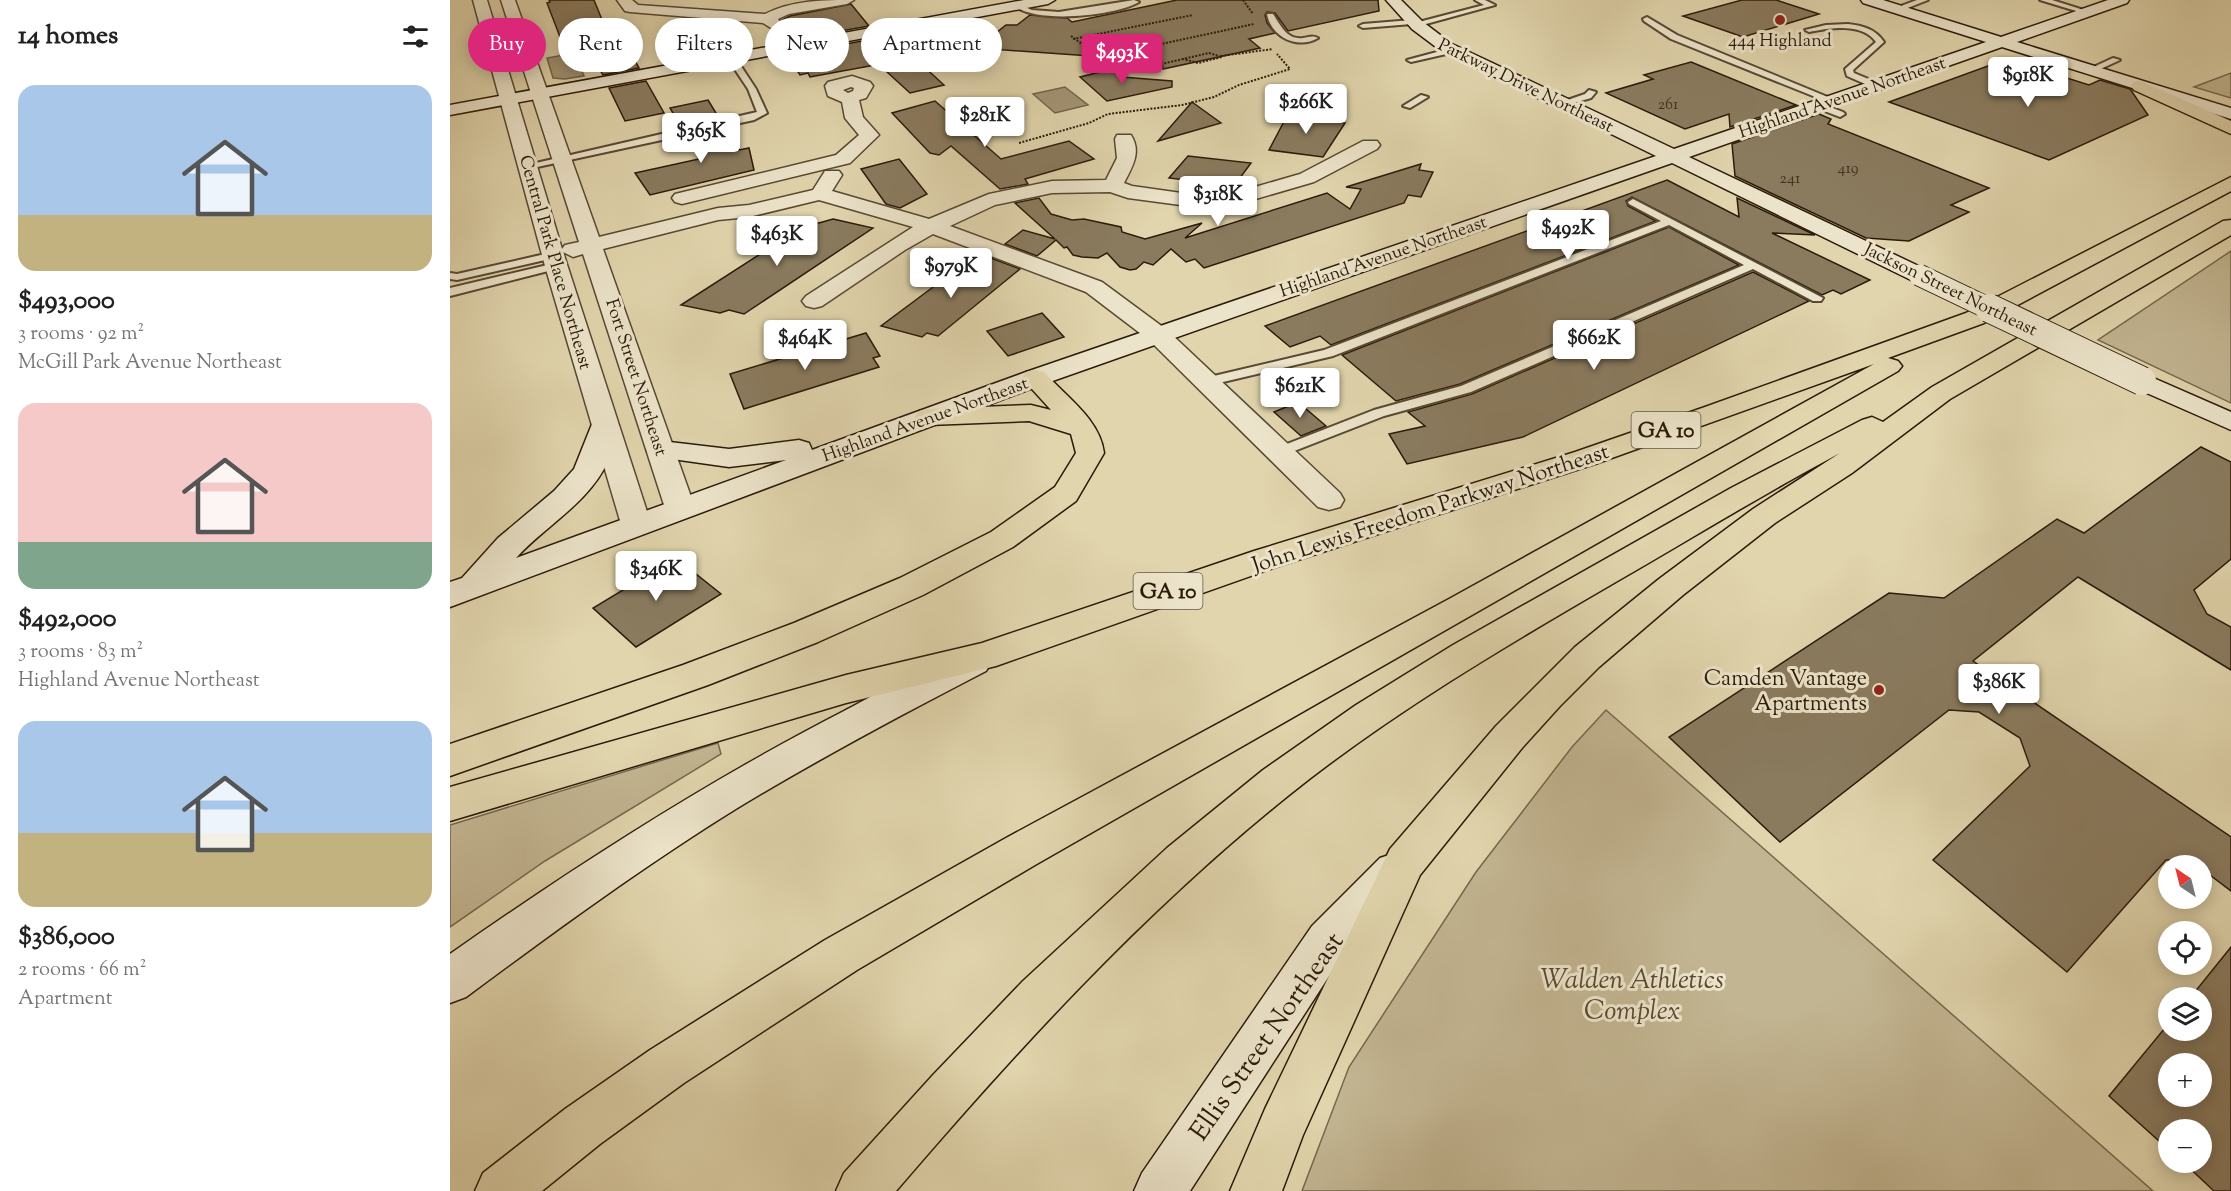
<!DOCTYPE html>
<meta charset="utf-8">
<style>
:root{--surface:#fff;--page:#f6f6f6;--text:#222;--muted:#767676;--accent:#db2777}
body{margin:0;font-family:"Sorts Mill Goudy",serif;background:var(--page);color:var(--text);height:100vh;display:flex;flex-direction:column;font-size:22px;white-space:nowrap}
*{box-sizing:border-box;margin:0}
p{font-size:20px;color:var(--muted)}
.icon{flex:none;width:33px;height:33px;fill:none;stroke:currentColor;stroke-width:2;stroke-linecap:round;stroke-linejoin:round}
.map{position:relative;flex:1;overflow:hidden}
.side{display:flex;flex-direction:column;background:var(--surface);width:450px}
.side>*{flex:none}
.hud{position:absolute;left:18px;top:18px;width:570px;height:54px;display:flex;gap:12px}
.needle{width:39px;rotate:325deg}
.buttons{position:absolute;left:1708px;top:855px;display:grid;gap:12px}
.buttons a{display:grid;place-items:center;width:54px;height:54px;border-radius:50%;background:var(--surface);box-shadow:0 3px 15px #0003;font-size:30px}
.price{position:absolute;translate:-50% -51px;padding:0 14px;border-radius:6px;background:#fff;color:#222;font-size:20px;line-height:39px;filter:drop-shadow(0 2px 3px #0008)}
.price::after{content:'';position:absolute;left:50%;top:36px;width:18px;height:14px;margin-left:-9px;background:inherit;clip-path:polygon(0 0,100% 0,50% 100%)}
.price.active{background:var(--accent);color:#fff}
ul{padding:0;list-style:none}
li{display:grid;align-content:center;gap:12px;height:318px;padding:0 18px}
li span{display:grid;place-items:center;height:186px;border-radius:18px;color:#555}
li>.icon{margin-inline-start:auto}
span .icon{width:108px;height:108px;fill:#fffc;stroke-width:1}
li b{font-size:26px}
h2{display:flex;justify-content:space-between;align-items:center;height:72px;padding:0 18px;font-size:26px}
.tag{padding:0 21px;border-radius:27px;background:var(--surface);box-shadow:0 3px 15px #0003;font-size:21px;line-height:54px}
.tag.active{background:var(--accent);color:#fff}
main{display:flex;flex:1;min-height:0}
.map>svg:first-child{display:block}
</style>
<main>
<section class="side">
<h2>14 homes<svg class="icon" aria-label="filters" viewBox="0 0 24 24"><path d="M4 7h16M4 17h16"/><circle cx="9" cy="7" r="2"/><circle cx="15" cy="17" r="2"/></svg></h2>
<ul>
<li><span style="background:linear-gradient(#a9c7e8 70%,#c2b280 0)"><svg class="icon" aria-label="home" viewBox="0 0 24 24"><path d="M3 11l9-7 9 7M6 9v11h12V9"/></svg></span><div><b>$493,000</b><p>3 rooms · 92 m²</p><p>McGill Park Avenue Northeast</p></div></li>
<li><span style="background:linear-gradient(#f6c9c9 75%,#7fa58c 0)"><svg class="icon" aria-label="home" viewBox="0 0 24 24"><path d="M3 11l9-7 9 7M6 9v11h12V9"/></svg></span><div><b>$492,000</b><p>3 rooms · 83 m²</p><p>Highland Avenue Northeast</p></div></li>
<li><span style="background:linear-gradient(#a9c7e8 60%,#c2b280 0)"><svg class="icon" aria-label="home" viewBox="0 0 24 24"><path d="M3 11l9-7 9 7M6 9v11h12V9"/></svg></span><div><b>$386,000</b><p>2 rooms · 66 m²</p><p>Apartment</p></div></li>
</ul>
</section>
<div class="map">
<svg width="1781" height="1191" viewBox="0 0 1781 1191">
<rect width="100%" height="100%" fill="#e1d5ad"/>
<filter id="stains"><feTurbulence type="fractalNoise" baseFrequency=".00333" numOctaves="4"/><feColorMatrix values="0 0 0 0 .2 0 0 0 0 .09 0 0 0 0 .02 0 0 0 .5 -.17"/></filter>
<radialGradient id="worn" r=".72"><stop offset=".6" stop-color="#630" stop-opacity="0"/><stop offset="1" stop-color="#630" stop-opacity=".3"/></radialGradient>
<!-- green -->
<g fill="#c2b591" stroke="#76684e" stroke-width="1.5">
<path d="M1781,73V98L1744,87Z"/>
<path d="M1781,251V403L1648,340Z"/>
<path d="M1156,710L1703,1191H852L899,1067L1026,872L1122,747Z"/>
<path d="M268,743L271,754L95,861L0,927V825Z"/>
</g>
<!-- water -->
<g fill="#a39576" stroke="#73644b" stroke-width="1.5">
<path d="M124,53L134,76L115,79L103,78L97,58Z"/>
<path d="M615,87L638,105L605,113L583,94Z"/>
</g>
<!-- building -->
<g fill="#8a7b5f" stroke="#2b1a0a" stroke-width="1.5" fill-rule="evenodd">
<path d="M99,0H144L159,37L163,36L169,48H178L189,68L153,75L145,62H141L137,47L115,50L97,3L100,2Z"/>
<path d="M727,0H928L929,11L838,31L825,13L817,12L815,15L817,23L825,33L799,39L810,48L713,69L712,61L527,48L556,25H567L580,15L617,18L622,22Z"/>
<path d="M1292,0H1326L1369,14L1293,37L1233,16Z"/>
<path d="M401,4L419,26L346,39L332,20L340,16Z"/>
<path d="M428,38L447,61L360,77L358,73L350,75L337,55Z"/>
<path d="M1557,59L1639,85L1650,80L1680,89L1698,115L1599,160L1439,102Z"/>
<path d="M1241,62L1346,105L1280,127L1279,114L1235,129L1156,93L1203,79L1194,75Z"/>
<path d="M471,64L494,85L460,93L437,72Z"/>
<path d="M671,67L672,77L722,81V87L657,101L630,77Z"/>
<path d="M196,81L214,113L175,121L159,88Z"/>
<path d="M258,100L269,118L231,127L220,108Z"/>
<path d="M485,101L551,159L619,141L644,159L575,179L578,184L550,189L501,146L489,155L480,153L442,113Z"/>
<path d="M742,102L771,123L708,141Z"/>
<path d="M839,112L882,117L879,121L895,123L873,157L819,150Z"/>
<path d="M1369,114L1381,119L1378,124L1539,188L1501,205L1519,212L1459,241L1416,238L1285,176L1282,144Z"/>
<path d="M276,128L289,150L299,148L304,170L200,195L185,173L249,159L236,137Z"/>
<path d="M738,156L801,163L784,186L719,178Z"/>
<path d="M449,159L477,194L450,208L436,204L411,169Z"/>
<path d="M971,164L969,170L983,172L971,197L958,195L954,203L754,268L745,259L736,262L721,249L703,265L694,262L686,269L680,270L670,267L657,253L648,258L632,257L623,255L617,247L614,248L606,240L587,256L555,244L573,230L605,239L565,203L589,198L601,214L622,220L634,219L671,227L672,232L695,239L752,223L735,238L877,193L900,209L911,189L896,187Z"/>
<path d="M1217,180L1289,217L1287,198L1365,235L1322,233L1420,280L1391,294L1383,290L1372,295L1182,197L1176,201L1178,206L1206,221L881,345L870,336L840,347L815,326Z"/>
<path d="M383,219L423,228L294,314L279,310L270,313L231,305L360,222L369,223Z"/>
<path d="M1219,227L1289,265L1010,384L946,401L892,355Z"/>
<path d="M538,257L570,269L488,336L477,333L472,337L431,326L510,267L522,270Z"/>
<path d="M1303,272L1359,301L1073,437L957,464L939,434L975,426L958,412L1022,394Z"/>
<path d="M592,313L614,337L558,356L537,331Z"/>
<path d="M416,333L430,356L423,358L429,367L294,409L280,374Z"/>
<path d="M848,402L876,426L851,436L824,412Z"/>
<path d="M1751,447L1781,462V559L1744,590L1757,614L1781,627V670L1628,577L1523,661L1781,837V891L1752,869V866H1748L1741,860H1716L1617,972L1483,860L1580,766L1570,738L1529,712L1499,710L1330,842L1219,737L1439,593L1494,598L1607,519L1634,533Z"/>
<path d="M226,558L271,594L186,647L143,608Z"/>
<path d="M1781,947V1191H1764L1733,1162H1752V1130H1719V1150L1659,1096L1719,1023V1030H1752V998H1740ZM1719,1064H1752V1096H1719Z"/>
</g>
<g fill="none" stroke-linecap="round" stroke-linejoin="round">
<defs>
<g id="lane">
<path d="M684,0L689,2C665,16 587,24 565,6L569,4L582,10L609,12Z"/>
<path d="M1025,0H1035L1045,5L965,27L962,24L913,28L909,26L913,24L962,20L965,23L1034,5Z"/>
<path d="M1467,0H1478L1450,11L1443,9Z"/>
<path d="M1590,0H1602L1640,12L1636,14Z"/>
<path d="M817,14H823C831,26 837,40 853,38C860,37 862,35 868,38C848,50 821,37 817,14Z"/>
<path d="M1197,17L1227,35L1385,100L1378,102L1221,39L1194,21L1193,19Z"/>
<path d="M1398,24C1414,26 1425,29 1434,42L1403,70L1404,73L1428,83V87H1422L1397,76L1395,69L1426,42C1412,22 1379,28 1359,32L1355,30L1376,25Z"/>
<path d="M1002,48H1005V52L961,62L957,60Z"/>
<path d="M282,57H285L306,89L317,113L304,120L78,169L73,166L307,112L298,89L278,59Z"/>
<path d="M1663,58L1670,60L1644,72L1637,70Z"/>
<path d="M1139,90L1146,92L1141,98L1113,106L1109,103L1135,94Z"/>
<path d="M971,95L978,97L960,108L953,106Z"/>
<path d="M1367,102L1393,112L1395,114L1390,117L1364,107V103Z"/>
<path d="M1183,199L1373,298L1371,301H1363L1303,269L1021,392L934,416L834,455L829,457L822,452L824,449L924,410L1011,386L1294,265L1219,225L883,356L756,386L749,382L751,379L874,350L1211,221L1179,204L1178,202Z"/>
<path d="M104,252L110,255L108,257L7,280L0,279V273L7,274Z"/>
<path d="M106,263L112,266L110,268L0,296V288Z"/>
</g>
<g id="street">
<path d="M23,0H37L112,249L115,245L129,242L51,0H65L149,237L268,208L299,205L363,190L375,171H389L392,175L382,191L479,219L539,194L602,181L656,180L667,158L665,139L667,135H681C692,152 682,167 674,183L682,186L767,198L850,174L913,141H927L930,145L927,149L864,182L768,210L678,198L660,192L602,193L545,205L500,226L652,282L717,330L890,493L894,500L890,507L879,510L868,507L699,340L636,292L483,234L455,250L372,306L364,308L356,306L352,301L356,296L463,227L369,200L299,217L268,220L153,249L245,508L241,515L230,518L219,515L215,508L133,254L123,257L113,252L201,524L197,531L186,535L175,531L171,524L95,266Z"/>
<path d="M167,0H182L188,5L315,14C343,0 373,0 404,0L397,4L339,14L328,19L350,48L342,53L336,51L321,28L313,23L180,12L175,11Z"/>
<path d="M402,76L420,82L423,86L416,98L409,100L413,117L429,135L400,163L232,204L225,202L222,198L225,194L386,155L409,135L395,118L392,102L378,96L375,86L378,82ZM401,87L404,88L403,91L398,93L393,90Z"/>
</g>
<g id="secondary">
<path d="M574,0H605L598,4L0,115V105Z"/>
<path d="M936,0H951L973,22L1002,44L1224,149L1536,42L1413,3L1411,0H1433L1551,37L1658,0H1679L1677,3L1567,42L1781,108V119L1552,47L1239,157L1477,270L1481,275L1477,280L1469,282L1461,280L1222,163L594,384L0,607V582L12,578L48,538L104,491L124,469L144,419L154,416L164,419L168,425C165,437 162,450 158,461C139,503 96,525 66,558L336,460L279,467L201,456L197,450L201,444L211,441L279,449L349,440L359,443L362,450L576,372L1206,156L990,50L962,29Z"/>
<path d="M1692,373L1781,412V430L1683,387L1679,381L1683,375Z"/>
<path d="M524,647L536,651L542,661L536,671C453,714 370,758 289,807C195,865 105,931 16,997L0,1003V954C127,865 256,782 394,711C435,690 480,661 524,647Z"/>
<path d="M945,853L960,858L966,872L960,886L892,956L740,1191H684L692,1173L862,926L930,858Z"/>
</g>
<g id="highway">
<path d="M1690,81L1781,121V134L1684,90L1681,86L1684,82Z"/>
<path d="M1781,177V191L1534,323L1438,358L1448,361L1452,366L1448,371L585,865L407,970L234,1083L150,1144L92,1191H25L33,1173L115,1109L200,1050L375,940L556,838L999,599L1424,364L1145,464L826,567L546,666L396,703L0,821V787L396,675L532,643L804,551L1125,452L1255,407L1516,313Z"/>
<path d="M1781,220V235L1500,399L1402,473L1325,523L1233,595L1149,667L1110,706L1072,748L970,875L853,1135L832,1191H780L815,1109L940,849L1046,726L1125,647L1209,579L1303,509L1390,453C1313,494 1239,540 1164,583C1052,648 940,714 839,795C693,912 567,1050 446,1191H386L394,1173L483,1075L573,981L717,848L813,770L906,705L1003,645L1281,488L1412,420L1422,417L1433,422L1482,387L1773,221Z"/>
<path d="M585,370L594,372C616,397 650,419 654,453L626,501L563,547L473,595L368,642L258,685L0,776V744L233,665L344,623L450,578L541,532L605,487L626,453L621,434L579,421L479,425L469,423L465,417L469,411L479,409L581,405L601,410L572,378L576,372Z"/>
</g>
</defs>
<!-- lane casing -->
<use href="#lane" stroke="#584933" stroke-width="4"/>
<!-- street casing -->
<use href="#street" stroke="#584933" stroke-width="3"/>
<!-- secondary casing -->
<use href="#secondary" stroke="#2b1a0a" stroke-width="3"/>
<!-- highway casing -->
<use href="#highway" stroke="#2b1a0a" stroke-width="3"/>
<!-- path -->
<g stroke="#2b1a0a" stroke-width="2" stroke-dasharray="2 1.5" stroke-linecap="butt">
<path d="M793,0L803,14"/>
<path d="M621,36L650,57L677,72L733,59"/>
<path d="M623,39L743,15"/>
<path d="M759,53L772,57L748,63L733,59Z"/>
<path d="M771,56L823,49"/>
<path d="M651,57L804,24"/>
<path d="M569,143L639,123L658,114L732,105L764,97L789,85L840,69L827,54"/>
</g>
<!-- lane -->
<use href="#lane" fill="#ece4ca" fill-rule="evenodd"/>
<!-- street -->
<use href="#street" fill="#ece4ca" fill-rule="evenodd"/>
<!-- secondary -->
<use href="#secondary" fill="#ece4ca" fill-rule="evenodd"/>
<!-- highway -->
<use href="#highway" fill="#e1d5ad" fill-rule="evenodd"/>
<defs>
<path id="secondary-bridge-far1" d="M1469,275L1542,310"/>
<path id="secondary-bridge" d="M1539,308L1692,381"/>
</defs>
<!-- secondary-bridge-far1 casing -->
<use href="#secondary-bridge-far1" stroke="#2b1a0a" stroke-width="23" stroke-linecap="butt"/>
<!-- secondary-bridge casing -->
<use href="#secondary-bridge" stroke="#2b1a0a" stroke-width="30" stroke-linecap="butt"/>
<!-- secondary-bridge-far1 -->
<use href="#secondary-bridge-far1" stroke="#ece4ca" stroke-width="21"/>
<!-- secondary-bridge -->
<use href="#secondary-bridge" stroke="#ece4ca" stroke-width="28"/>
</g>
<!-- markers -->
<g fill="#8f2418" stroke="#ece4ca" stroke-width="2">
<circle cx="1330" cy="20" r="6"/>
<circle cx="1429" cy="690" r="6"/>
</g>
<g text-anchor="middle" stroke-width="6" stroke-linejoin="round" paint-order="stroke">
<!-- far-number labels -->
<g font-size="16" fill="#43321f">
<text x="1218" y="109">261</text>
<text x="1398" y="173">419</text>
<text x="1340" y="183">241</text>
</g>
<!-- far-poi labels -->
<g font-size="18" fill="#2b1a0a" stroke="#ece4ca">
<text x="1330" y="46">444 Highland</text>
</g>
<!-- far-street labels -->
<g font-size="18" fill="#2b1a0a" stroke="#ece4ca">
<text transform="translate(1076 85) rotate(26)" y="6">Parkway Drive Northeast</text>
<text transform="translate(1392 97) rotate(-19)" y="6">Highland Avenue Northeast</text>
<text transform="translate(933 256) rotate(-19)" y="6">Highland Avenue Northeast</text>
<text transform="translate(106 262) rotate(74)" y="6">Central Park Place Northeast</text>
<text transform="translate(1501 289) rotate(26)" y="6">Jackson Street Northeast</text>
<text transform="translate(187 377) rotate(72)" y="6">Fort Street Northeast</text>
<text transform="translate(475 419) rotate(-20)" y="6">Highland Avenue Northeast</text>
</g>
<!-- shield labels -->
<g fill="#ece4ca" stroke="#655744" stroke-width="1.5">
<rect x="1181.5" y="412" width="69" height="36" rx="4.5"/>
<rect x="683.5" y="573" width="69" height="36" rx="4.5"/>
</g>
<g font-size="21" font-weight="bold" fill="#2b1a0a">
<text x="1216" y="437">GA 10</text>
<text x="718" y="598">GA 10</text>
</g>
<!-- street labels -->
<g font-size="22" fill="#2b1a0a" stroke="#ece4ca">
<text transform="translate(980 507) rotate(-18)" y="8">John Lewis Freedom Parkway Northeast</text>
</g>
<!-- poi labels -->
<g font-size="22" fill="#2b1a0a" stroke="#ece4ca" text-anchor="end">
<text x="1417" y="685">Camden Vantage<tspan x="1417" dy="25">Apartments</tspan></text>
</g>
<!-- near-park labels -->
<g font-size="27" font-style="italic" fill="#584832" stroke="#ece4ca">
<text x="1182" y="988">Walden Athletics<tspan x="1182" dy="31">Complex</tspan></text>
</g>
<!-- near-street labels -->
<g font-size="27" fill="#2b1a0a" stroke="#ece4ca">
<text transform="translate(816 1036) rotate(-55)" y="9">Ellis Street Northeast</text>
</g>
</g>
<rect width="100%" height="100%" filter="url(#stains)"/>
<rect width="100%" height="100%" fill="url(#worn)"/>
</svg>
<div class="buttons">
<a><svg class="needle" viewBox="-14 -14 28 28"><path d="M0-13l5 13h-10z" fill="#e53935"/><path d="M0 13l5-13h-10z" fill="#767676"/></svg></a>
<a><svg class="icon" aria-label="locate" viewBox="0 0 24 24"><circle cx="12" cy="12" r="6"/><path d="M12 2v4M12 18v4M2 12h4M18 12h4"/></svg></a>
<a><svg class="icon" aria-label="layers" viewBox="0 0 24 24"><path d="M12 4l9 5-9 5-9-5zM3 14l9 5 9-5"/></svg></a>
<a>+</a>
<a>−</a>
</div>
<b class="price active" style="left:672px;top:85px">$493K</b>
<b class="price" style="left:1578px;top:108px">$918K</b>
<b class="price" style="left:856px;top:135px">$266K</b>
<b class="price" style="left:535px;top:148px">$281K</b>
<b class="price" style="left:251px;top:164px">$365K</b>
<b class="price" style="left:768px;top:227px">$318K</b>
<b class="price" style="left:1118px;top:261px">$492K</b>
<b class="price" style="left:327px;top:267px">$463K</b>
<b class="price" style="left:501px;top:299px">$979K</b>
<b class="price" style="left:355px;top:371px">$464K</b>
<b class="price" style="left:1144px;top:371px">$662K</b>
<b class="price" style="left:850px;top:419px">$621K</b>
<b class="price" style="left:206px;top:602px">$346K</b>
<b class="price" style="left:1549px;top:715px">$386K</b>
<div class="hud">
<a class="tag active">Buy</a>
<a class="tag">Rent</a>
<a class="tag">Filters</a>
<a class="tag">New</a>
<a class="tag">Apartment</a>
</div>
</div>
</main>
